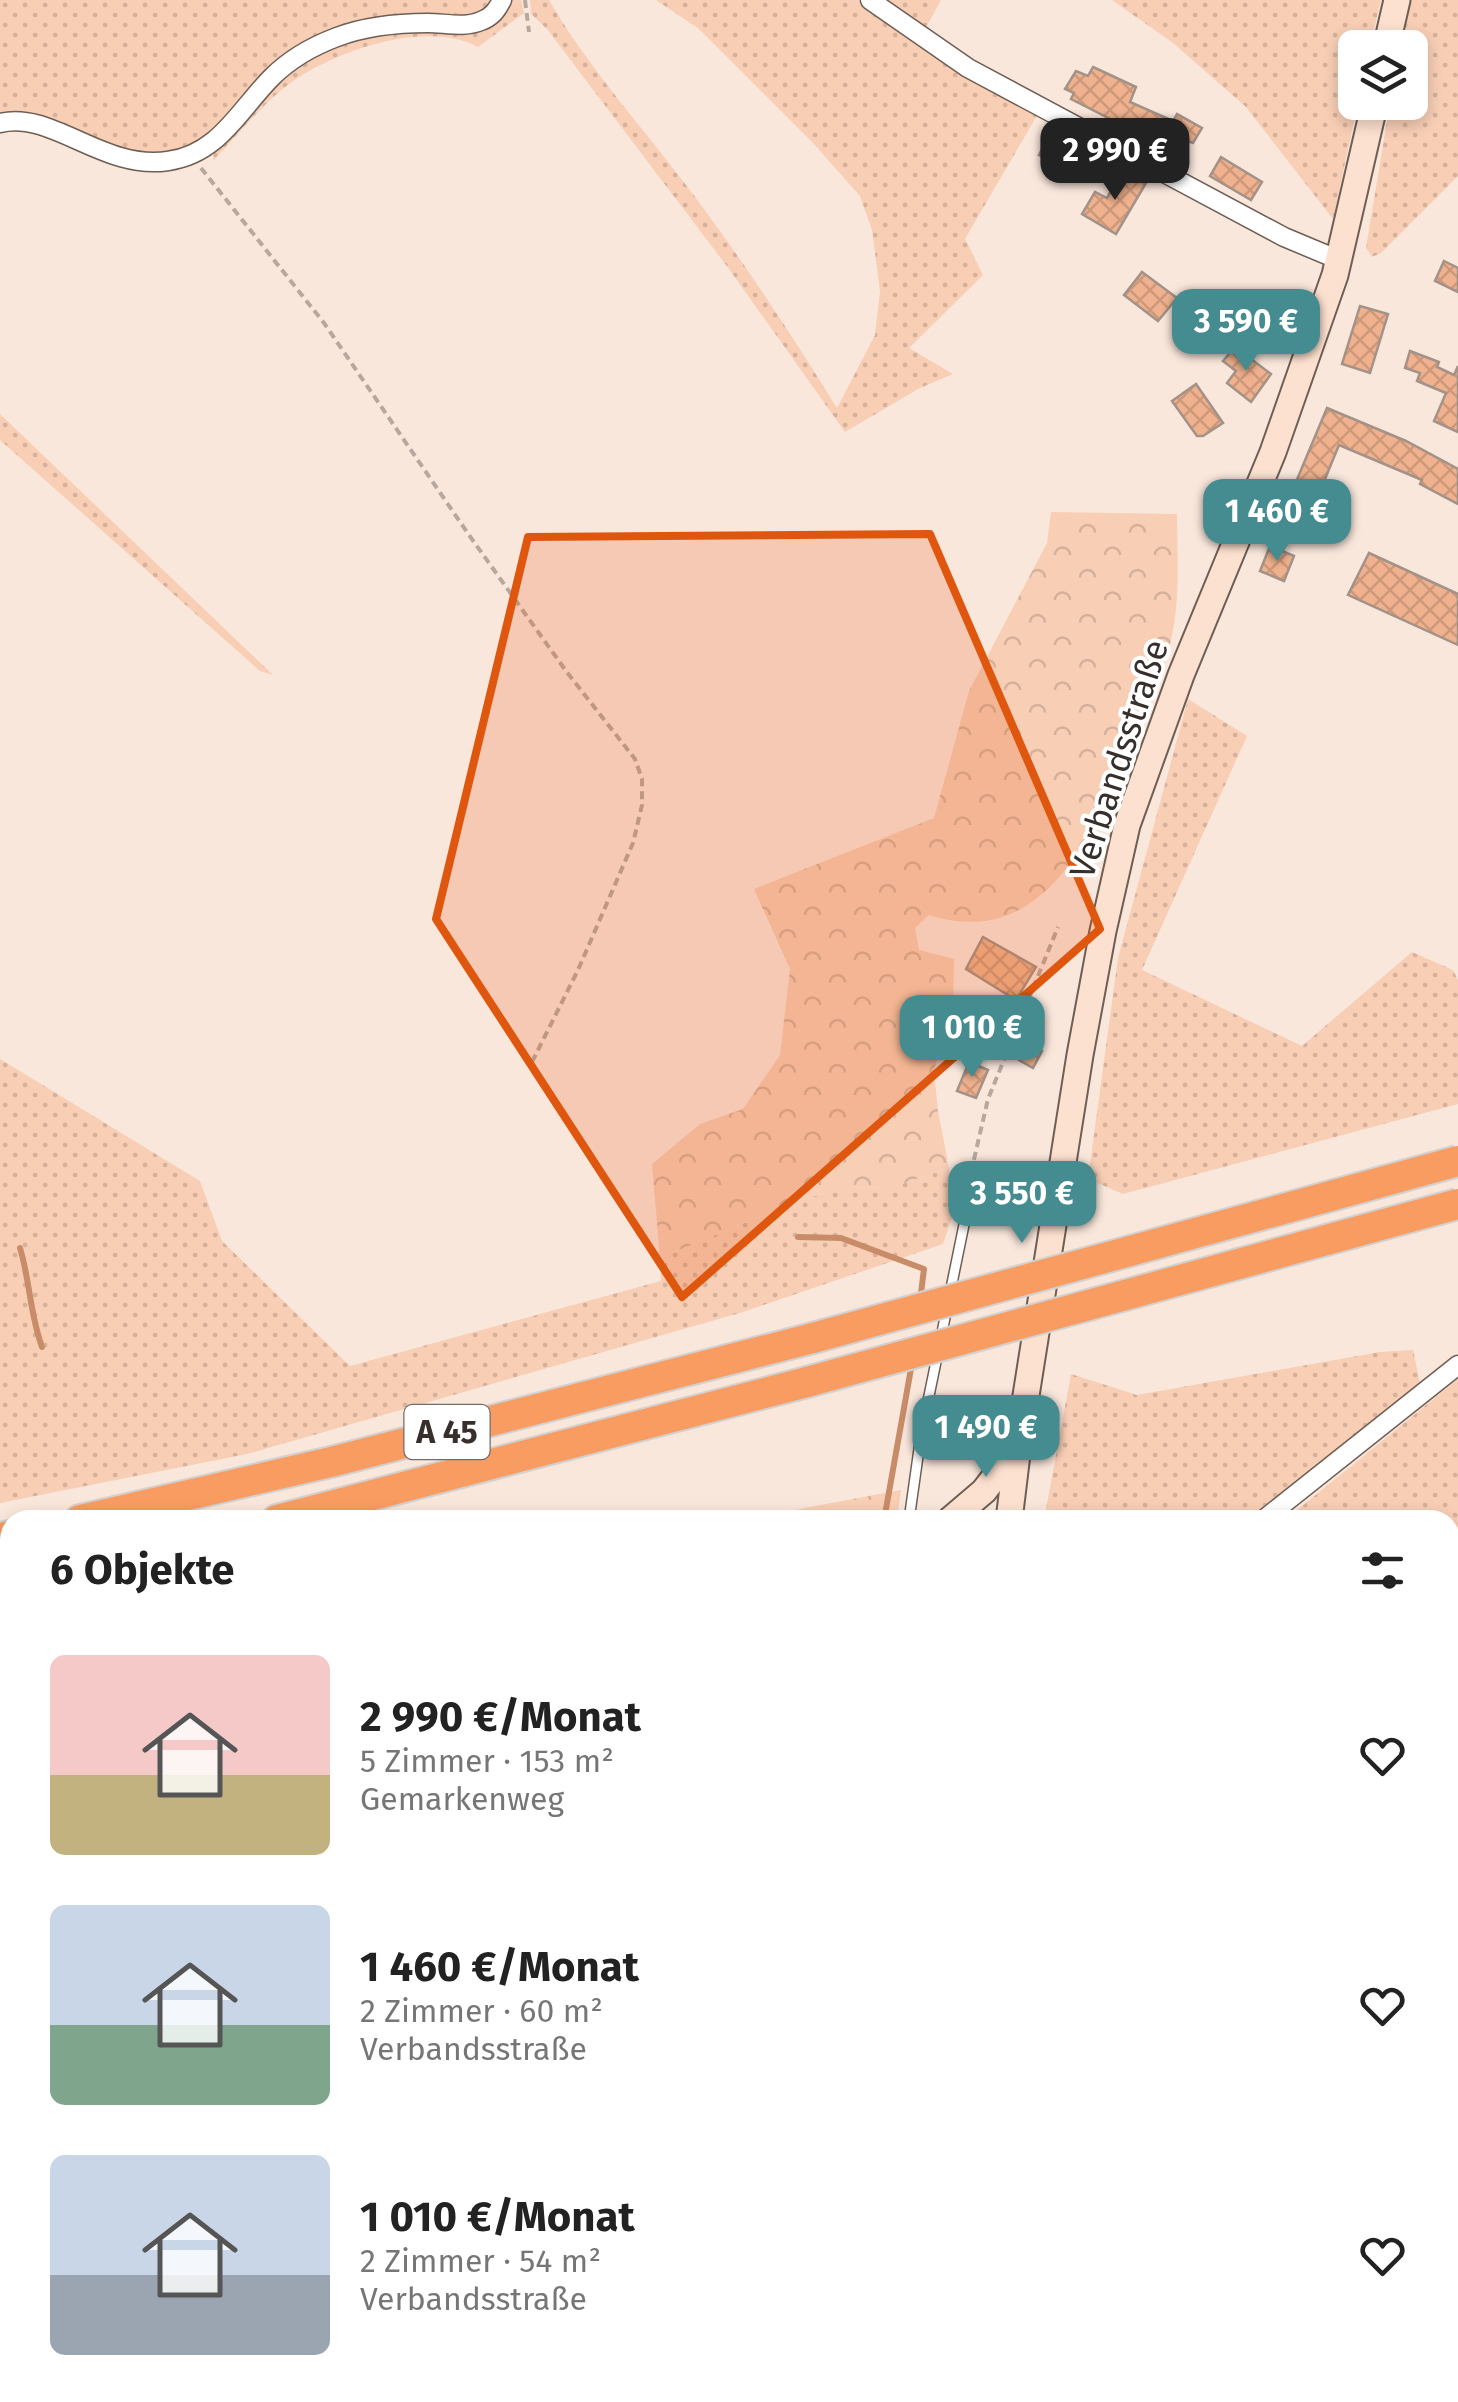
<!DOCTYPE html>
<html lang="de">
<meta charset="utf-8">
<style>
:root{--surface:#fff;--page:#f2f2f2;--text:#222;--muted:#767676;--accent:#458c91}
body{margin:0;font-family:"Fira Sans",sans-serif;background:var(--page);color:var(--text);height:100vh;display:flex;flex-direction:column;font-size:38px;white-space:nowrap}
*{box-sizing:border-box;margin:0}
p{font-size:32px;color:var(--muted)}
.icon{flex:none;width:55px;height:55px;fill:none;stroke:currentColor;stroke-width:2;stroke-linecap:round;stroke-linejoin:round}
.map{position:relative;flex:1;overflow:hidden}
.panel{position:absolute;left:0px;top:1510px;width:1460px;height:892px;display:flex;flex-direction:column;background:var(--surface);border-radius:30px 30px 0 0;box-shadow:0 5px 15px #0003}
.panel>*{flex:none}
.fabs{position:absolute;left:1338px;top:30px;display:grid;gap:20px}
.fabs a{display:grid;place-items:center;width:90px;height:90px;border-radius:15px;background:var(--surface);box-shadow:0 5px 15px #0003;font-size:50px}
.price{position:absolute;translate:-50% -85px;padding:0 22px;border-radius:20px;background:var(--accent);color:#fff;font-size:32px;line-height:65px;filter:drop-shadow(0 2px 5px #0008)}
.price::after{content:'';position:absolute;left:50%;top:60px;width:30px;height:22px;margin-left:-15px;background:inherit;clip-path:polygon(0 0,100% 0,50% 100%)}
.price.active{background:#222;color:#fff}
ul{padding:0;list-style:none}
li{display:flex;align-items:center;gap:30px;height:250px;padding:0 50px}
li span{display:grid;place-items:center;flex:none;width:280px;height:200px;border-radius:15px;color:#555}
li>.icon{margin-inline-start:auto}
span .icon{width:120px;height:120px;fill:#fffc;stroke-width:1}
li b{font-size:42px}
h2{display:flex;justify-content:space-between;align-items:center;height:120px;padding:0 50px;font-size:42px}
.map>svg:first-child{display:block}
</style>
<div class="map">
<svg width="1458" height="2402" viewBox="0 0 1458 2402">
<defs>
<pattern id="grass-dots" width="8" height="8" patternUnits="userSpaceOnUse" patternTransform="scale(2.5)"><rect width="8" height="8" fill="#f8ceb5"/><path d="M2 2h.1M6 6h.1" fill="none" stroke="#d5b19c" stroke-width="1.8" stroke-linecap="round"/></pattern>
<pattern id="forest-crowns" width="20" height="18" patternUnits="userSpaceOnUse" patternTransform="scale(2.5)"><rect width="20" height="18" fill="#f8ceb5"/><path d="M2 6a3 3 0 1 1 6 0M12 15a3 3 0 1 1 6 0" fill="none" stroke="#d5b19c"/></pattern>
<pattern id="water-ripples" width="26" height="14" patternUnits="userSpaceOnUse" patternTransform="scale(2.5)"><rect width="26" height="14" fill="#c88c69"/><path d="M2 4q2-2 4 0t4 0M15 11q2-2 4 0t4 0" fill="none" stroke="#a37357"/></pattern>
<pattern id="building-cross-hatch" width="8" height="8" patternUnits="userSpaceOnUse" patternTransform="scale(2.5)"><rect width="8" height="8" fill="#f0b28e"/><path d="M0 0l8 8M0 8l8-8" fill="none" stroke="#ce997b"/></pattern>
</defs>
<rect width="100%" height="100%" fill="#fae7dc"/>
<!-- grass -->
<g fill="url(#grass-dots)">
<path d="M0,0H496L478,18H406L286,55L273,64L211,135L179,154L131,153L27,113L0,112Z"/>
<path d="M506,0H521L524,13L478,47C426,19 334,51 289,84C261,105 237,136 213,161L214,150L270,88L304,59L368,32L452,30Z"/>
<path d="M530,0H549C588,67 639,123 686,185C740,256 790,332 837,408L875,335L880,291L872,230L860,196L813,143L699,29L656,0H857L917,42L1039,112L965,239L983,275L909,348L953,374L918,389L845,432L729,269L547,29L531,14Z"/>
<path d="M886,0H941L924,31Z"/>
<path d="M1112,0H1381L1370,47L1355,48V102L1358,103L1333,219L1246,107L1173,43Z"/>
<path d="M1410,0H1458V176L1381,253L1372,257L1366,248L1390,103L1410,102V48L1400,47Z"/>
<path d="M0,414L273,675L260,671L0,440Z"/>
<path d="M1188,699L1247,736L1142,970L1302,1046L1412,952L1453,970L1458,980V1104L1123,1194L1088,1179L1118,958Z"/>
<path d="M0,1059L200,1181L222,1241L350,1366L661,1281L660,1258L794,1202L846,1187L890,1188L949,1168L954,1212L943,1244L743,1312L247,1454L0,1503Z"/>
<path d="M1413,1350L1420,1383L1246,1520H1044L1071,1374L1137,1395L1380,1352Z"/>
<path d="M1458,1379V1844L1450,1853V1520H1285Z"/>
<path d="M10,1803V1922L0,1925V1806Z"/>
<path d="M1458,1935V2402H1243L1249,2392H1450V1944Z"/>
<path d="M743,2392L1032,2393L1027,2402H738Z"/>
</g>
<!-- forest -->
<g fill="url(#forest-crowns)">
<path d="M1051,512L1177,514C1177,557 1181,602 1170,644C1163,675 1145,706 1133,736C1098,824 1049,953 929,915L915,928L919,950L954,959L953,1008L941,1040L934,1072L938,1111L949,1168L890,1188L846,1187L794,1202L660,1258L652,1164L700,1124L743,1109L780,1055L790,969L754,889L934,818L969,691L1047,543Z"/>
<path d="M901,1490L897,1520H740Z"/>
<path d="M0,1632H10V1803L0,1806Z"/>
<path d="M374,2393V2392L712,2393L707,2402H373Z"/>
</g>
<!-- water -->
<g fill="url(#water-ripples)">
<path d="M1458,1844V1935L1450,1944V1853Z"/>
<path d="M1032,2392H1249V2393L1243,2402H1027Z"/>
</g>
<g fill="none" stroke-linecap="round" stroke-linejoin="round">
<!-- stream -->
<g stroke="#c88c69" stroke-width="6">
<path d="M798,1237L841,1238L924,1269L920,1301"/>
<path d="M20,1248C30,1281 30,1315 42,1347"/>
<path d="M884,1520L912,1363"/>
<path d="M0,1788H10"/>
<path d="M686,2402L690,2392"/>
</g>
</g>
<!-- building -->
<g fill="url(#building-cross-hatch)" stroke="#a39288" stroke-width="2.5">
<path d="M1093,67L1136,87L1130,102L1173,121L1177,114L1202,128L1193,143L1188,141L1185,146L1145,123L1140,134L1071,99L1074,93L1065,89L1076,71L1088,76Z"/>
<path d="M1050,134L1083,152L1071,173L1039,155Z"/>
<path d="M1221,157L1262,182L1251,200L1210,176Z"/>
<path d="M1122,170L1146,183L1116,234L1082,214L1095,192L1107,198Z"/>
<path d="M1444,261L1458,268V292L1435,281Z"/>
<path d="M1142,272L1177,298L1158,321L1124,295Z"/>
<path d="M1360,306L1388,314L1370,373L1342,364Z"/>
<path d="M1235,347L1271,374L1251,402L1227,383L1236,371L1223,361Z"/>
<path d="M1410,351L1439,362L1437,367L1454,375L1458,366V432L1434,421L1446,393L1417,381L1420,373L1405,368Z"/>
<path d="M1196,384L1223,423L1203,436H1197L1172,401Z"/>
<path d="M1327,408L1406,441L1458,469V504L1420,484L1422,480L1339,445L1309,518L1285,508Z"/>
<path d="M1270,546L1294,556L1284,581L1260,571Z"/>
<path d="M1369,553L1458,594V645L1348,595Z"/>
<path d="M983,937L1036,967L1016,1000L966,969Z"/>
<path d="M1028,1043L1042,1051L1033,1068L1019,1060Z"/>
<path d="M969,1062L988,1070L976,1098L957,1091Z"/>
</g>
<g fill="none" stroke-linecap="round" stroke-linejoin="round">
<defs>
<path id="service" d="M909,1520L921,1435L967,1210C997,1162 1009,1171 1061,1166"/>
<g id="minor">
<path d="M870,0L968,68L1284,237L1339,260"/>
<path d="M0,123C52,110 103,171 168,161C219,154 239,110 272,77C291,58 313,46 337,37C366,26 397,23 428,23C445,23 465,28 481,21C492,17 497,10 502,0"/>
<path d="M1263,1520L1458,1365"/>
<path d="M0,2160L10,2151"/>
</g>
<g id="secondary">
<path d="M1386,48L1397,0"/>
<path d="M950,1520L984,1491L1015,1451"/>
<path d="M1009,1520L1018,1446L1080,1055L1103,931L1127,825L1181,675L1273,452L1335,275L1375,102"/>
<path d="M1450,1838L1458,1836"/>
<path d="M0,1940L10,1937"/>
<path d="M725,2402L730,2392"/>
</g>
<g id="motorway">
<path d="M80,1520L331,1462L813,1338"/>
<path d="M277,1520L807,1382"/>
<path d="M0,1538L10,1536"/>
<path d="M0,1581L10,1579"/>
</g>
</defs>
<!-- service casing -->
<use href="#service" stroke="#6e5e54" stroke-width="12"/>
<!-- minor casing -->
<use href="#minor" stroke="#6e5e54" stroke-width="21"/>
<!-- secondary casing -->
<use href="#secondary" stroke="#6e5e54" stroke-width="29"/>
<!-- motorway casing -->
<use href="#motorway" stroke="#d3d1d0" stroke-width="34"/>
<!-- path -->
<g stroke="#b7a89f" stroke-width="4" stroke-dasharray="8 5" stroke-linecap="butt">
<path d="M525,0L529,32"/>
<path d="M201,168L324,323L469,535L566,671L635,759L642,779V805L633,843L578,970L531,1064"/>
<path d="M968,1185L988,1099L1058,927"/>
<path d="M1450,2000L1458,1993"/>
<path d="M1309,2402L1312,2392"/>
</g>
<!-- service -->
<use href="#service" stroke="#fff" stroke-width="9"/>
<!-- minor -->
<use href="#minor" stroke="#fff" stroke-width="18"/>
<!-- secondary -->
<use href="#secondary" stroke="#fde1d0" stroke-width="25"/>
<!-- motorway -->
<use href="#motorway" stroke="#f89c62" stroke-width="30"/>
<defs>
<g id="motorway-bridge">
<path d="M813,1338L1458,1161"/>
<path d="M807,1382L1458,1204"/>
</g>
</defs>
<!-- motorway-bridge casing -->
<use href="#motorway-bridge" stroke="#d3d1d0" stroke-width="34" stroke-linecap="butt"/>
<!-- motorway-bridge -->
<use href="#motorway-bridge" stroke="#f89c62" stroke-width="30"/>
</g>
<!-- marked area -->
<path fill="#df570e" fill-opacity="0.2" stroke="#df570e" stroke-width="8" stroke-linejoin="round" d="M930,534L1100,929L682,1297L436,919L528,537Z"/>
<g text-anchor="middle" stroke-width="8" stroke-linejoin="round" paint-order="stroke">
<!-- shield labels -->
<rect fill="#fff" stroke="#726d6b" stroke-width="2.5" x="404.5" y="1405" width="85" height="54" rx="8"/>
<g font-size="32" font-weight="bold" fill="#362f2b">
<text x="447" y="1443">A 45</text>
</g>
<!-- street labels -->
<g font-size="35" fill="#362f2b" stroke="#fff">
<text transform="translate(1119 759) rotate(-72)" y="12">Verbandsstraße</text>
</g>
</g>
</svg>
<div class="fabs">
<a><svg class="icon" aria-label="layers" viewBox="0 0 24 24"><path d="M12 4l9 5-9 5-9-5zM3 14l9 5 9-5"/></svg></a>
</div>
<b class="price active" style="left:1115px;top:203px">2 990 €</b>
<b class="price" style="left:1246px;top:374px">3 590 €</b>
<b class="price" style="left:1277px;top:564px">1 460 €</b>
<b class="price" style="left:972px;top:1080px">1 010 €</b>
<b class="price" style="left:1022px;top:1246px">3 550 €</b>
<b class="price" style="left:986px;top:1480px">1 490 €</b>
<section class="panel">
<h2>6 Objekte<svg class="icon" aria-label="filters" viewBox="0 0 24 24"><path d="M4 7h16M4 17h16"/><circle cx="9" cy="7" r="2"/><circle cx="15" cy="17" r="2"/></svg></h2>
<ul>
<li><span style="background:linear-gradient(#f6c9c9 60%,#c2b280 0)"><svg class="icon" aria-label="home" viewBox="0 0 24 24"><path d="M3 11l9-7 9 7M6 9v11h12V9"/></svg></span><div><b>2 990 €/Monat</b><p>5 Zimmer · 153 m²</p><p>Gemarkenweg</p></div><svg class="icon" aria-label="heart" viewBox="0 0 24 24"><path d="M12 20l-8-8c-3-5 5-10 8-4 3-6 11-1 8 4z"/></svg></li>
<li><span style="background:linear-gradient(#c9d6e8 60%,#7fa58c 0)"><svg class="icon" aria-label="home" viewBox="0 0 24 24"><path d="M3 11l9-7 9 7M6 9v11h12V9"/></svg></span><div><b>1 460 €/Monat</b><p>2 Zimmer · 60 m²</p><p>Verbandsstraße</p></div><svg class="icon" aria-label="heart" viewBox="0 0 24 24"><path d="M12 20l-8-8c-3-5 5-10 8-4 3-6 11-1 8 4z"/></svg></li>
<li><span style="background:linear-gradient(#c9d6e8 60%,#9aa5b1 0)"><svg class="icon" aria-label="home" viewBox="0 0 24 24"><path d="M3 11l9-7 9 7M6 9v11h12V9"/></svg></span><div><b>1 010 €/Monat</b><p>2 Zimmer · 54 m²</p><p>Verbandsstraße</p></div><svg class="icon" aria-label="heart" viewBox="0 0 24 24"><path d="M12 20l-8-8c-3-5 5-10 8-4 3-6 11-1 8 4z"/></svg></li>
</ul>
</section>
</div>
